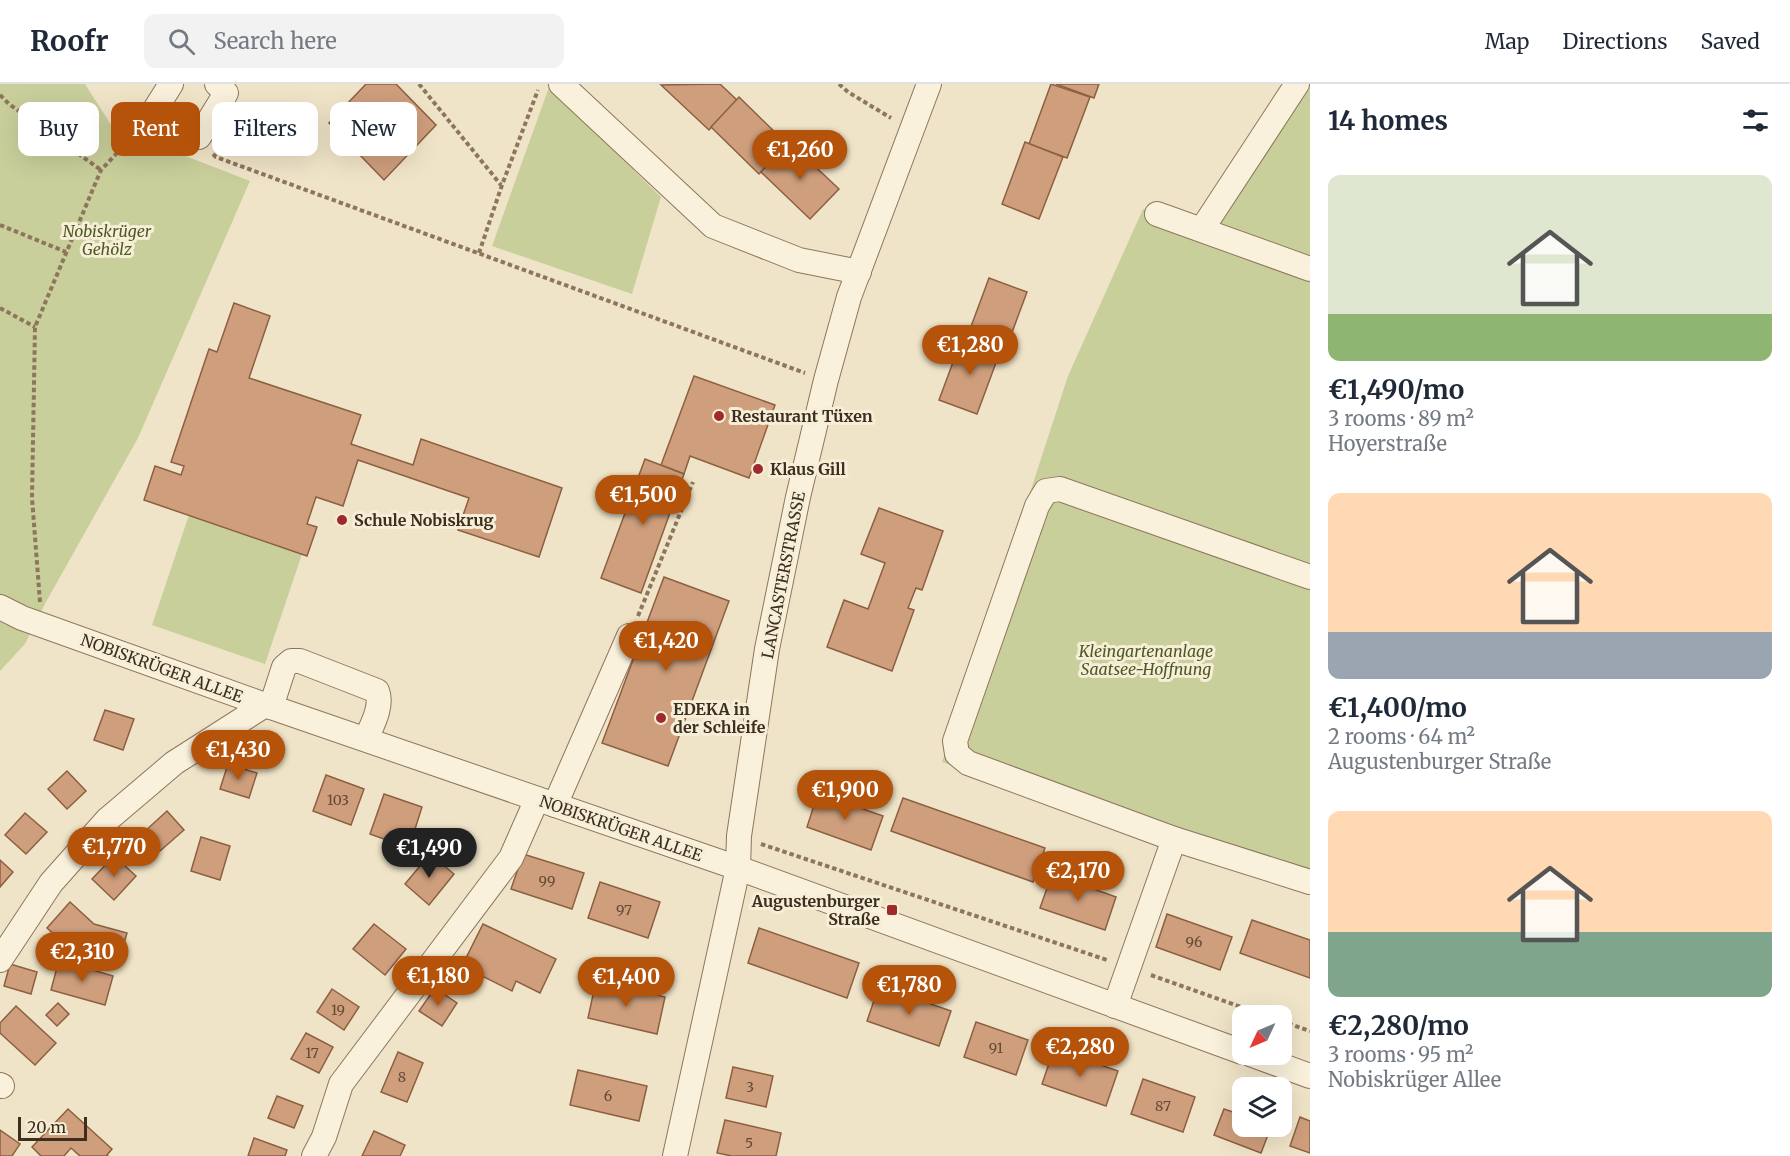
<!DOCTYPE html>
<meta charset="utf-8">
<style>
:root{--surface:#fff;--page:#f2f2f3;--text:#1f2937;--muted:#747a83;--line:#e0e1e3;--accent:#b45309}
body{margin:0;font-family:Merriweather,serif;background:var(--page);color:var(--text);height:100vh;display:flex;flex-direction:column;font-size:22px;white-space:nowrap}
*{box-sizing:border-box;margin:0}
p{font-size:20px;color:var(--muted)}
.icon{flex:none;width:33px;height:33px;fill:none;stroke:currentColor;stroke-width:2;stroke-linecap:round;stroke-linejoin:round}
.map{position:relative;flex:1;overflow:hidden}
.panel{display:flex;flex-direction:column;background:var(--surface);width:480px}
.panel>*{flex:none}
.guide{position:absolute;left:18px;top:18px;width:570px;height:54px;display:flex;gap:12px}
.needle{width:39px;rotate:226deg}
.tools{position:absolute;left:1232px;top:921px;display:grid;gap:12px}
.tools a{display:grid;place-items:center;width:60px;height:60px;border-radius:12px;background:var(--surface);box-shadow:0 6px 24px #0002;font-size:30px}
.scale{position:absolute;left:18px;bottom:15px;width:69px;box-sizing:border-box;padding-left:6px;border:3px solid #3d2e20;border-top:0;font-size:16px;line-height:21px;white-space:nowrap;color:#3d2e20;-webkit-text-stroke:4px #f7eed8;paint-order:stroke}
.price{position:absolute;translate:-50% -51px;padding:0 14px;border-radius:21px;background:var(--accent);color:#fff;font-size:20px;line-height:39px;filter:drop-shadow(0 2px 3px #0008)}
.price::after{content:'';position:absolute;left:50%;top:36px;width:18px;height:14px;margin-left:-9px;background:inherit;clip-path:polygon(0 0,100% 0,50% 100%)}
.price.on{background:#222;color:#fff}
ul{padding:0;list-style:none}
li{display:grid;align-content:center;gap:12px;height:318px;padding:0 18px}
li span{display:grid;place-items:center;height:186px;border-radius:12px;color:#555}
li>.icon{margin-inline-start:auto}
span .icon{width:108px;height:108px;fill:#fffc;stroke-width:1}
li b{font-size:26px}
h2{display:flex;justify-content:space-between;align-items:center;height:72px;padding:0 18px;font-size:26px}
.chip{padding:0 21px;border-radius:12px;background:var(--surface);box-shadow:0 6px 24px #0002;font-size:21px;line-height:54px}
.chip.on{background:var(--accent);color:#fff}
header{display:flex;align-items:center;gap:36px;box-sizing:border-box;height:84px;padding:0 30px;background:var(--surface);border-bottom:2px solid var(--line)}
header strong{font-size:28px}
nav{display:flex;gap:33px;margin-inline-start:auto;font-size:21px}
.search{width:420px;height:54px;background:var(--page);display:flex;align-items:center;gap:15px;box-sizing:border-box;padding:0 21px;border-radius:12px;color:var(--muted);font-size:22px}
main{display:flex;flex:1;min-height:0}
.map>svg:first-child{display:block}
</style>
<header>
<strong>Roofr</strong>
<div class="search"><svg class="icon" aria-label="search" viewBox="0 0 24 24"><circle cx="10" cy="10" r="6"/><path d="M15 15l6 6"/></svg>Search here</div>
<nav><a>Map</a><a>Directions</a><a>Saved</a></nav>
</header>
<main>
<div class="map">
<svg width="1310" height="1072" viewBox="0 0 1310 1072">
<rect width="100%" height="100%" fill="#f0e4c8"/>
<!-- green -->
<g fill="#c9cf9b">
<path d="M0,0H85L113,44L250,97L138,354L46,518L25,560L0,587Z"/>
<path d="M1288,0H1310V808L942,678L1068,292L1143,125L1202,145Z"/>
<path d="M549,3L661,113L632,210L492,162Z"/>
<path d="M189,431L302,470L265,580L152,541Z"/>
</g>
<!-- building -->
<g fill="#cf9f7d" stroke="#8d5f41" stroke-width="1.5">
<path d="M366,0H396L436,41L384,96L329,39Z"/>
<path d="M720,0L737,16L709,46L661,1Z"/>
<path d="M1051,0L1090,13L1067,74L1029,60Z"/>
<path d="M1056,0H1099L1094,14Z"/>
<path d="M739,13L787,60L759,90L711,43Z"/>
<path d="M789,58L839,105L810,135L761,88Z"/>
<path d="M1025,58L1063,73L1039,135L1002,120Z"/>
<path d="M989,194L1027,208L1004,270L966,256Z"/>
<path d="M234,219L270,232L249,294L361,331L351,360L413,381L421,355L562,404L539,473L458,446L469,414L358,376L343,422L316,413L307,440L317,443L307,472L144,416L155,382L181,391L184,382L171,378L209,265L217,268Z"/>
<path d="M962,254L1000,268L977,330L939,316Z"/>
<path d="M694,292L775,321L749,394L690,372L684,390L661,381Z"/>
<path d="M645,375L684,390L641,509L601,494Z"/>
<path d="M879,424L943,447L922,506L916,504L908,524L914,526L892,587L827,563L844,516L868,525L885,479L861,470Z"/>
<path d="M664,493L729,517L668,682L602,659Z"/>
<path d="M105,626L134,635L123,666L94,656Z"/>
<path d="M228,680L257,689L249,714L220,705Z"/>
<path d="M67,687L86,707L67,725L48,705Z"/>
<path d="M326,691L364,705L351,741L313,727Z"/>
<path d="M818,709L883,732L871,766L807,743Z"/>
<path d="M384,710L422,723L409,764L370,750Z"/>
<path d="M903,714L1045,764L1033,798L891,747Z"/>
<path d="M167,727L184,746L160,767L144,748Z"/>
<path d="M25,729L47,748L26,770L5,751Z"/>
<path d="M201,753L230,762L220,796L191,787Z"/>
<path d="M430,770L454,790L429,821L405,800Z"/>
<path d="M523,770L584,789L572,825L511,805Z"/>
<path d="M114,772L136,792L114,816L92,795Z"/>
<path d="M0,776L13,788L0,803Z"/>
<path d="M1052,790L1116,813L1105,846L1040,824Z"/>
<path d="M600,798L660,818L648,854L588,834Z"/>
<path d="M70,818L94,840L127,849L120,873L76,861L71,866L47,844Z"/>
<path d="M1167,830L1232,853L1220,886L1156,863Z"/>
<path d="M1252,836L1310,856V894L1240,869Z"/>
<path d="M374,840L406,865L385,891L353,865Z"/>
<path d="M483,840L556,875L540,909L516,897L512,907L462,882Z"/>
<path d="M759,844L859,879L847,914L748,879Z"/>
<path d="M59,876L113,892L105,921L51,906Z"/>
<path d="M10,880L37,888L31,910L4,902Z"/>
<path d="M596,897L665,913L657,950L588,934Z"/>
<path d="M879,902L951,927L939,962L867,937Z"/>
<path d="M435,904L457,919L442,942L419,927Z"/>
<path d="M332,905L359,923L344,946L317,928Z"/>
<path d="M58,919L69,930L57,942L46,931Z"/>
<path d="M16,922L56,959L35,981L0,949V939Z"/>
<path d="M976,938L1028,956L1016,991L964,973Z"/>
<path d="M306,949L333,963L319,989L291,975Z"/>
<path d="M1054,965L1118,987L1106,1022L1042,1000Z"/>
<path d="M398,968L423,979L407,1018L381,1008Z"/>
<path d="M733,983L773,992L766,1023L726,1014Z"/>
<path d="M578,986L647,1002L639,1037L570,1021Z"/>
<path d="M1143,995L1195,1013L1183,1048L1131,1030Z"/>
<path d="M277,1012L303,1022L294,1044L268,1034Z"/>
<path d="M68,1025L112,1065L107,1071L108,1072H80L71,1064L64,1072H41L32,1063Z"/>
<path d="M1224,1025L1242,1031V1042L1271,1043L1261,1069L1214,1051Z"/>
<path d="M1300,1033L1310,1037V1069L1290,1062Z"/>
<path d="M725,1036L781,1049L776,1072H732L717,1069Z"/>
<path d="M0,1046L20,1060L12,1072H0Z"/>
<path d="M374,1047L405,1061L400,1072H362Z"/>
<path d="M254,1054L287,1066L285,1072H248Z"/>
</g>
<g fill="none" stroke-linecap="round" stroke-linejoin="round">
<defs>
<g id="minor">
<path d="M171,0L149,35L199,53L226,9L217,0"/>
<path d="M561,0L713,142L799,176L859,188"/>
<path d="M1157,130L1310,185"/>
<path d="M1202,145L1297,0"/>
<path d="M1310,493L1060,405L1046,407L1037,422L955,657L957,670L968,679L1174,755L1310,798"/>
<path d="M0,523L22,534L265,621L738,784L1242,968"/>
<path d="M271,623L284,583L291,577H300L377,607C383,622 372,641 366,655"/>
<path d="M555,721L629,552"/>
<path d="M0,876L51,799L107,736L174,679L265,621"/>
<path d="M1115,922L1174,755"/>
<path d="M1250,970L1310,992"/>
<path d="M0,1001L2,1002"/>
<path d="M314,1072L324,1053L341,1000L511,774L537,715"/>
<path d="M675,1072L738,784L739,752L767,565L798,413L826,296L849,213L929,0"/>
</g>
</defs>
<!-- minor casing -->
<use href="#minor" stroke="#8d765c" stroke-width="26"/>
<!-- path -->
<g stroke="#8d765c" stroke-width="4" stroke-dasharray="4.5 3" stroke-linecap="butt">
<path d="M419,0L501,101"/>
<path d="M839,0L848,8L891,34"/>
<path d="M0,11L9,20L101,86"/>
<path d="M213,70L216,73L805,289"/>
<path d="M0,141L66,168"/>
<path d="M479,169L502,101L538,6"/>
<path d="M0,224L35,243"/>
<path d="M40,518L32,414L35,243L101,86L134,51"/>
<path d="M638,532L693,398"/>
<path d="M761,760L1107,876"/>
<path d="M1151,891L1266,932"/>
<path d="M1281,937L1310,947"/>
</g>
<!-- minor -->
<use href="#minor" stroke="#faf1dc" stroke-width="24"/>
</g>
<!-- markers -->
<g fill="#9e2a2b" stroke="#f7eed8" stroke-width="2">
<circle cx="719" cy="332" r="6"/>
<circle cx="758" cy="385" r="6"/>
<circle cx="342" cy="436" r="6"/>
<circle cx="661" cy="634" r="6"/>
<rect x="886" y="820" width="12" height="12" rx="3"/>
</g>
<g text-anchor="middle" stroke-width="6" stroke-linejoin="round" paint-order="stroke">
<!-- number labels -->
<g font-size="14" fill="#624a37">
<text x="338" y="721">103</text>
<text x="547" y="802">99</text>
<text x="624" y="831">97</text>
<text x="1194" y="863">96</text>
<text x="338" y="931">19</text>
<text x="996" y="969">91</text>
<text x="312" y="974">17</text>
<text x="402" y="998">8</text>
<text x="750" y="1008">3</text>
<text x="608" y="1017">6</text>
<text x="1163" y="1027">87</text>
<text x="749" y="1064">5</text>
</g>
<!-- park labels -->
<g font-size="16" font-style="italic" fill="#4d5a26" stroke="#f7eed8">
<text x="107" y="153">Nobiskrüger<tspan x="107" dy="18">Gehölz</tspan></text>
<text x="1146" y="573">Kleingartenanlage<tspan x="1146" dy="18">Saatsee-Hoffnung</tspan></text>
</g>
<!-- poi labels -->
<g font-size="16" font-weight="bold" fill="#3d2e20" stroke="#f7eed8" text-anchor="start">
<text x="731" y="338">Restaurant Tüxen</text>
<text x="770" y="391">Klaus Gill</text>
<text x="354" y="442">Schule Nobiskrug</text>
<text x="673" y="631">EDEKA in<tspan x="673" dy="18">der Schleife</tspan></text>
<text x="880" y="823" text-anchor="end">Augustenburger<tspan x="880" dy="18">Straße</tspan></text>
</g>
<!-- street labels -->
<g font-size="16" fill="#3d2e20" stroke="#f7eed8">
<text transform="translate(783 491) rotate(-79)" y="6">LANCASTERSTRASSE</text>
<text transform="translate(162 584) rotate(20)" y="6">NOBISKRÜGER ALLEE</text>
<text transform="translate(621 744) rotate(19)" y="6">NOBISKRÜGER ALLEE</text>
</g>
</g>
</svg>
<div class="tools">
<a><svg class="needle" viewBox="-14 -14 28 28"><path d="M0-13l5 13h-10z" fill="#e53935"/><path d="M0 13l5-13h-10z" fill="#747a83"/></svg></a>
<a><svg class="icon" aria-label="layers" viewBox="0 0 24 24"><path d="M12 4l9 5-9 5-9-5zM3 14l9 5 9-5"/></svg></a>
</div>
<div class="scale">20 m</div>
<b class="price" style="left:800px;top:97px">€1,260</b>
<b class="price" style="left:970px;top:292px">€1,280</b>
<b class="price" style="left:643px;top:442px">€1,500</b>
<b class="price" style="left:666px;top:588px">€1,420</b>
<b class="price" style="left:238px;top:697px">€1,430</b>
<b class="price" style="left:845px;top:737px">€1,900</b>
<b class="price" style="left:114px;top:794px">€1,770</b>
<b class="price on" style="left:429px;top:795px">€1,490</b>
<b class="price" style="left:1078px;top:818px">€2,170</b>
<b class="price" style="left:82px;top:899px">€2,310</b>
<b class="price" style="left:438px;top:923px">€1,180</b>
<b class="price" style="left:626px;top:924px">€1,400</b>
<b class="price" style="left:909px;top:932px">€1,780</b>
<b class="price" style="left:1080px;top:994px">€2,280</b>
<div class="guide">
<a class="chip">Buy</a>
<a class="chip on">Rent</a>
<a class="chip">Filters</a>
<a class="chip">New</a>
</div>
</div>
<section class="panel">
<h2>14 homes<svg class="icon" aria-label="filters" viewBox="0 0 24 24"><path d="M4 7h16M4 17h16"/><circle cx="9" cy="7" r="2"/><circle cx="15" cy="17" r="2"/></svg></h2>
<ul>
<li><span style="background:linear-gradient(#dfe7d0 75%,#8fb573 0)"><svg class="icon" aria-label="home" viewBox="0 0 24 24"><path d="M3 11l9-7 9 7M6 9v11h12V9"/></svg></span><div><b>€1,490/mo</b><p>3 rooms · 89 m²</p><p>Hoyerstraße</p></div></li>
<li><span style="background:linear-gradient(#ffd9b3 75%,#9aa5b1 0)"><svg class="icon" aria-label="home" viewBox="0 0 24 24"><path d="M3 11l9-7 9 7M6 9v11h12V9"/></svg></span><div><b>€1,400/mo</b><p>2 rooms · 64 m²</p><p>Augustenburger Straße</p></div></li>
<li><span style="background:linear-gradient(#ffd9b3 65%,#7fa58c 0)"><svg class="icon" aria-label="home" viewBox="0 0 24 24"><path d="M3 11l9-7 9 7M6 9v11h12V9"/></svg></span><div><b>€2,280/mo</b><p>3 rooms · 95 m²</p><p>Nobiskrüger Allee</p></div></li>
</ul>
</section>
</main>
